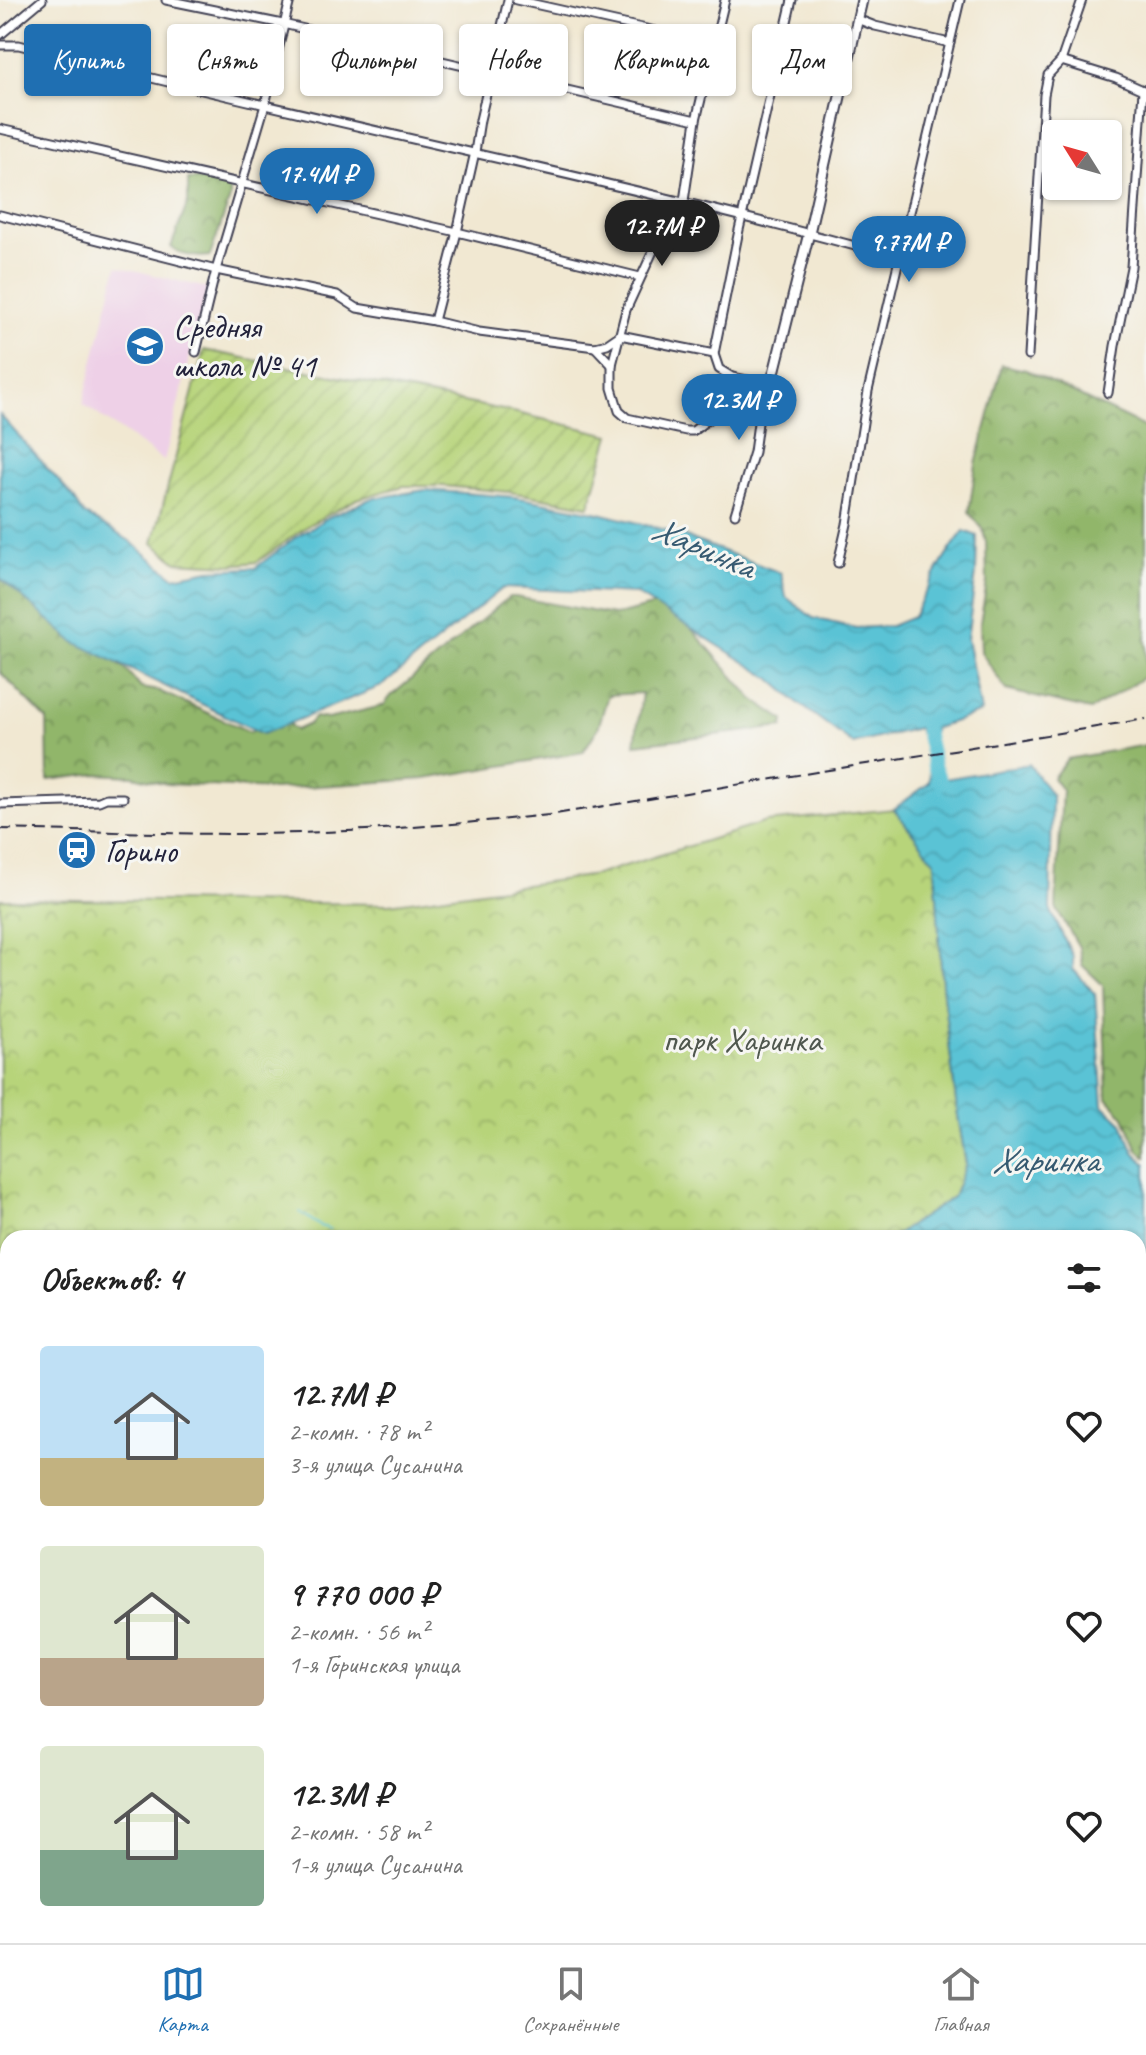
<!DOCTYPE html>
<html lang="ru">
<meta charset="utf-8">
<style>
:root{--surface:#fff;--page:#f6f6f6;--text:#222;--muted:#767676;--line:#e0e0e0;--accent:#1f6fb2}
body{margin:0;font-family:Caveat,sans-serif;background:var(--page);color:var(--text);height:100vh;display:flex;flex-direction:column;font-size:30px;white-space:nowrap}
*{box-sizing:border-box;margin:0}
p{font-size:26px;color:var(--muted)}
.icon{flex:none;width:44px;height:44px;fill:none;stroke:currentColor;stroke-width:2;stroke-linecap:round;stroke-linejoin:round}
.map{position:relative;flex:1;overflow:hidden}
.drawer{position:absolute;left:0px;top:1230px;width:1146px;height:714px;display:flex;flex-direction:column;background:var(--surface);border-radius:24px 24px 0 0;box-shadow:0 2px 6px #0004}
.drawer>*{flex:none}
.guide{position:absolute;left:24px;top:24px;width:1098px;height:72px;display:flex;gap:16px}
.needle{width:52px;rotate:307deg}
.buttons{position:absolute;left:1042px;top:120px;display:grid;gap:16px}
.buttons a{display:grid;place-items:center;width:80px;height:80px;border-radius:8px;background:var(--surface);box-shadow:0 2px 6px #0004;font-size:40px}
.price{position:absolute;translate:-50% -68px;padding:0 18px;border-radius:28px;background:var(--accent);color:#fff;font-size:26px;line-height:52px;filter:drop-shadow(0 2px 4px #0008)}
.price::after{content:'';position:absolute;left:50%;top:48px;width:24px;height:18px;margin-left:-12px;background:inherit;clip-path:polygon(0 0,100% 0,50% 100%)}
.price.active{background:#222;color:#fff}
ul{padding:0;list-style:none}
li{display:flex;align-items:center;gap:24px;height:200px;padding:0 40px}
li span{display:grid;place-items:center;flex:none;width:224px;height:160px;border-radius:8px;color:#555}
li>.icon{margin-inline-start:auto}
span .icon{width:96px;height:96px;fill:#fffc;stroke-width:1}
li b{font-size:34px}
h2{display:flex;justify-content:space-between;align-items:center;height:96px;padding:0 40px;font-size:34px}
.pill{padding:0 28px;border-radius:8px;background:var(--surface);box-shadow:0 2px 6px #0004;font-size:28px;line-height:72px}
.pill.active{background:var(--accent);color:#fff}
.tab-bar{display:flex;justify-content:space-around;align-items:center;height:112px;border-top:2px solid var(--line);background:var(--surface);font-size:22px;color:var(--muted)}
.tab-bar a{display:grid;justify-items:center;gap:4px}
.tab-bar .active{color:var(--accent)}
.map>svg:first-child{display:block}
</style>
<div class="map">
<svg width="1146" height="1943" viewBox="0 0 1146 1943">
<defs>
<pattern id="forest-crowns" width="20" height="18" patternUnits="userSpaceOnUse" patternTransform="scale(2)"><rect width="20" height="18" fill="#91b66a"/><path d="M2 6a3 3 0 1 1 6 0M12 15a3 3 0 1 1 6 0" fill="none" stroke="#769458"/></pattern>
<pattern id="park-crowns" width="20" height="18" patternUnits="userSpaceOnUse" patternTransform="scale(2)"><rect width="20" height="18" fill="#b7d47a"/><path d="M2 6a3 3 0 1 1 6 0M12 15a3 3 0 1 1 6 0" fill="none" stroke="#9db66a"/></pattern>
<pattern id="garden-furrows" width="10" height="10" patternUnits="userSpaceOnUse" patternTransform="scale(2)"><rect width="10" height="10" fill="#b7d47a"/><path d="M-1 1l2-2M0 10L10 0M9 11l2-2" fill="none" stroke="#9db66a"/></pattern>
<pattern id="water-waves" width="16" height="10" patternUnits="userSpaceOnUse" patternTransform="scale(2)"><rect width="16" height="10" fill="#5ac3d5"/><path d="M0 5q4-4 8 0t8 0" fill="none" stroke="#4ea7b8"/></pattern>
</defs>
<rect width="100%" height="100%" fill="#f6f6f2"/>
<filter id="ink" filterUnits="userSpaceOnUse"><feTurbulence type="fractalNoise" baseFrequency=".0125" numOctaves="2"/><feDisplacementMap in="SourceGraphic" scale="16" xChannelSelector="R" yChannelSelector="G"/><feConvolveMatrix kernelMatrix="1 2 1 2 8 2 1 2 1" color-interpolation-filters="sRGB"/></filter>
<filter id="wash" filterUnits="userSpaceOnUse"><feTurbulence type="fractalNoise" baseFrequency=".006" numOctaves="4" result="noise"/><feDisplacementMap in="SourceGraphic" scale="32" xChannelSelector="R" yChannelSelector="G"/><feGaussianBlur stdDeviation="1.8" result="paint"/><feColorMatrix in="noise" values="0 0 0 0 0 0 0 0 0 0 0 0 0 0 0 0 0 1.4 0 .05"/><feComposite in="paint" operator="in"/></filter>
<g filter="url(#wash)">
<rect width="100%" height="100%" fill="#f1e8d2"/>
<!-- built -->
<path fill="#eed0e7" d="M117,266L207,288L164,461L83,404Z"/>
<!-- forest -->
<g fill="url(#forest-crowns)" stroke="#5a6c52" stroke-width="2">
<path d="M200,179L230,188V198L210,256C196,258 182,256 171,247L188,202V180Z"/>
<path d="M1002,365L1026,370L1146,428V676L1090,710L1006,690L981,652L980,623L987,582L986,542L982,528L969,512L976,464Z"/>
<path d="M0,576L116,662L127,671L141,688L159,691L250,732L289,716L291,727L296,730L309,724L315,717L328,719L378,707L384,705L391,696L509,597H515L613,615C630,614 646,605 661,605C666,605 670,608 675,610L753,699L784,720L783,727L635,744L642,693L608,695L598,728L583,752L425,779L274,789L167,784L133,776L97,774L48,780L47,720L0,672Z"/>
<path d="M1146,745V1157L1138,1150L1124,1117L1107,1098L1103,985L1082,965L1079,947L1056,908L1062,790L1053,778L1067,759Z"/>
</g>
<!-- park -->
<g fill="url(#park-crowns)" stroke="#6c7b5a" stroke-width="2">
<path d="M894,809L935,862L942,985L957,1110L966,1164L953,1197L891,1238H8V1749L0,1744V899L389,904L596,875L766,822Z"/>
<path d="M1138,1341L1146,1346V1943H168V1936H1138Z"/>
</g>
<!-- garden -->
<path fill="url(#garden-furrows)" stroke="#6c7b5a" stroke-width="2" d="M204,350L513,412L610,435L589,506L510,492L443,486H403L357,499L310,524L257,562L230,565L177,562L153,543Z"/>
<!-- water -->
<g fill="url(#water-waves)" stroke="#3e7288" stroke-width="2">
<path d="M0,415L74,498L84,514L130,541L174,577L210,570L255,568L296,537L329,517L370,499L425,490L514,497L595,512L670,531L781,573L786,597L813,618L856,628L891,626L913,617C928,587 943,557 964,531L977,536L976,573L967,639L981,712L933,729V742L925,743L918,728L853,744L797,702L770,678L636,594L503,588L382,686L263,734L74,642L0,578Z"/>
<path d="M1029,764L1052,796L1050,909L1073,957V969L1095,994L1103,1105L1122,1123L1134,1152L1146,1164V1346L1138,1341V1238H891L953,1197L966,1164L957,1110L942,985L935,862L894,809L929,783L930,768L938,766L945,779Z"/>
</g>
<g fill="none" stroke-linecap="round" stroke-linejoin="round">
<!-- stream -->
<g stroke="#5ac3d5" stroke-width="2">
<path d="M300,1212L320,1226L330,1229"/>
<path d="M338,1232L343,1238"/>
</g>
<!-- river -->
<path stroke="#5ac3d5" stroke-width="14" d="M925,726L934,766L941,783"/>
</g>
</g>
<g filter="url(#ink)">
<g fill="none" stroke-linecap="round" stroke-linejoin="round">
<defs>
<g id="minor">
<path d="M166,0L283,24L696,120"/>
<path d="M516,0L714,44"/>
<path d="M725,0L696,120L684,201L660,236L626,310L612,365V388L619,411L627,418L686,431H693L730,403L761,401"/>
<path d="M857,19L875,26L950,43"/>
<path d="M0,35L42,0"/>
<path d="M0,45H19C311,121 608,177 899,258"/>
<path d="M1061,61L1116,78L1145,91"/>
<path d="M0,129L457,232L640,277"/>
<path d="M0,215L216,270L337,295L357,308L434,321L479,332L595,347L607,344L620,335L714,354L719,369L732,377L771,385L761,401L754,452L735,514"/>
<path d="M434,321L457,232L475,152L480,120L508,0"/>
<path d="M595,347L612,365"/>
<path d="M196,352L216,270L265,105L290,0"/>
<path d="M714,354L739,230L792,0"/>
<path d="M1028,356L1044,95L1048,75L1061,61L1082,0"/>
<path d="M1108,393L1115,346L1131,267L1143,90"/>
<path d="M838,563L847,524L868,391L960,0"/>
<path d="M0,804L99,801L106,798H123"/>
<path d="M0,1876L8,1899"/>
<path d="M18,1936L20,1943"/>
</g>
<path id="tertiary" d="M771,385L809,233L862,0"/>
</defs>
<!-- minor casing -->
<use href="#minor" stroke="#414052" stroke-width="11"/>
<!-- tertiary casing -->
<use href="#tertiary" stroke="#414052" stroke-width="13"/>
<!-- minor -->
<use href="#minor" stroke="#fff" stroke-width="7"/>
<!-- tertiary -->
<use href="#tertiary" stroke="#fff" stroke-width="9"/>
<!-- rail -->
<path stroke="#22223b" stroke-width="2" stroke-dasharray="12 6" stroke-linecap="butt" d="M0,829C83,831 167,834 251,834C350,833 450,825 549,815L1146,719"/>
</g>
</g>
<!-- icons -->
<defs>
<symbol id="school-disc" viewBox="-11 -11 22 22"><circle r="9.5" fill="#1f6fb2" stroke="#f6f6f2"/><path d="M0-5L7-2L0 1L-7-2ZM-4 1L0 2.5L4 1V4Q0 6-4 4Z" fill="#fff"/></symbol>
<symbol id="station-disc" viewBox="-11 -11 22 22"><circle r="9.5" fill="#1f6fb2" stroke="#f6f6f2"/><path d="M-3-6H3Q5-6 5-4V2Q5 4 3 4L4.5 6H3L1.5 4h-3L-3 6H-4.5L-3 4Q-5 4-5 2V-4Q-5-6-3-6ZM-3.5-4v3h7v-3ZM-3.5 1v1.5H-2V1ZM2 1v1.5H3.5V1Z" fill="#fff"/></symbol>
</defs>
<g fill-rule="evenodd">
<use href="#school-disc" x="123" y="324" width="44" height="44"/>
<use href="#station-disc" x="55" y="828" width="44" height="44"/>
</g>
<g text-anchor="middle" stroke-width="6" stroke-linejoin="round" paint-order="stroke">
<!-- poi labels -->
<g font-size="34" fill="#22223b" stroke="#f6f6f2" text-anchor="start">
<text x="173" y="338">Средняя<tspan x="173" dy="39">школа № 41</tspan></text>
<text x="105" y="862">Горино</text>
</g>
<!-- park labels -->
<g font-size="34" fill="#4f574e" stroke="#f6f6f2">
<text x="742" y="1051">парк Харинка</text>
</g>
<!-- water labels -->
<g font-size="36" font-style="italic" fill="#365a71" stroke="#f6f6f2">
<text transform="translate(704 546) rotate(23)" y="13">Харинка</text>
<text x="1045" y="1172">Харинка</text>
</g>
</g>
</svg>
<div class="buttons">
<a><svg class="needle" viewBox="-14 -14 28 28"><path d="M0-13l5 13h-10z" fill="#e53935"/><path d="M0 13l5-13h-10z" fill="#767676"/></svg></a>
</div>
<b class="price" style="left:317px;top:216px">17.4M ₽</b>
<b class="price active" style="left:662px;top:268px">12.7M ₽</b>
<b class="price" style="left:909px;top:284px">9.77M ₽</b>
<b class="price" style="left:739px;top:442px">12.3M ₽</b>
<div class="guide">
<a class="pill active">Купить</a>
<a class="pill">Снять</a>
<a class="pill">Фильтры</a>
<a class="pill">Новое</a>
<a class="pill">Квартира</a>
<a class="pill">Дом</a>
</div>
<section class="drawer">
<h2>Объектов: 4<svg class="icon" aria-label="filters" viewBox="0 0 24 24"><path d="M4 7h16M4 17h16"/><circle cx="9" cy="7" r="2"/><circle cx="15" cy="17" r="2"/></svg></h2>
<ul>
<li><span style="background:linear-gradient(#bfe0f5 70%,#c2b280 0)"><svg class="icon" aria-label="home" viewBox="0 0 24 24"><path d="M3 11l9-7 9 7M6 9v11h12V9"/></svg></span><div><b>12.7M ₽</b><p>2-комн. · 78 m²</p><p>3-я улица Сусанина</p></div><svg class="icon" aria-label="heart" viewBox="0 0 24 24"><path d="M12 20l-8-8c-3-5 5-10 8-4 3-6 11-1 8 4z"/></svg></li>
<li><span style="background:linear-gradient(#dfe7d0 70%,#b9a48a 0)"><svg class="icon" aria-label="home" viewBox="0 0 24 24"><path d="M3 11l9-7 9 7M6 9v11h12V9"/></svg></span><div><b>9 770 000 ₽</b><p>2-комн. · 56 m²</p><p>1-я Горинская улица</p></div><svg class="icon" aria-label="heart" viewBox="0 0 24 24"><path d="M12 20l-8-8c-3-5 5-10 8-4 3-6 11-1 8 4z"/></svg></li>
<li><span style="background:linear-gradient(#dfe7d0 65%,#7fa58c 0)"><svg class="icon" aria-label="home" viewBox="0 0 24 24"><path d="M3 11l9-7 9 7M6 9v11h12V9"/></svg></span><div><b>12.3M ₽</b><p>2-комн. · 58 m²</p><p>1-я улица Сусанина</p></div><svg class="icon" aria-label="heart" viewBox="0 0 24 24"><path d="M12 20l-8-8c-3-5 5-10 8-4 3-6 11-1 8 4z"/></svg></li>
</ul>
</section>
</div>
<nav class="tab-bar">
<a class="active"><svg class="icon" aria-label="map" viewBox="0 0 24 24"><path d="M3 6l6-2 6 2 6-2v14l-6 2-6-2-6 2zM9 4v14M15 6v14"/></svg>Карта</a>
<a><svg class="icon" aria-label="saved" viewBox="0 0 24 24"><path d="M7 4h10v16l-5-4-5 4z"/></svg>Сохранённые</a>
<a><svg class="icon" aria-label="home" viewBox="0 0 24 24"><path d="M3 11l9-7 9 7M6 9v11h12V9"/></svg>Главная</a>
</nav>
